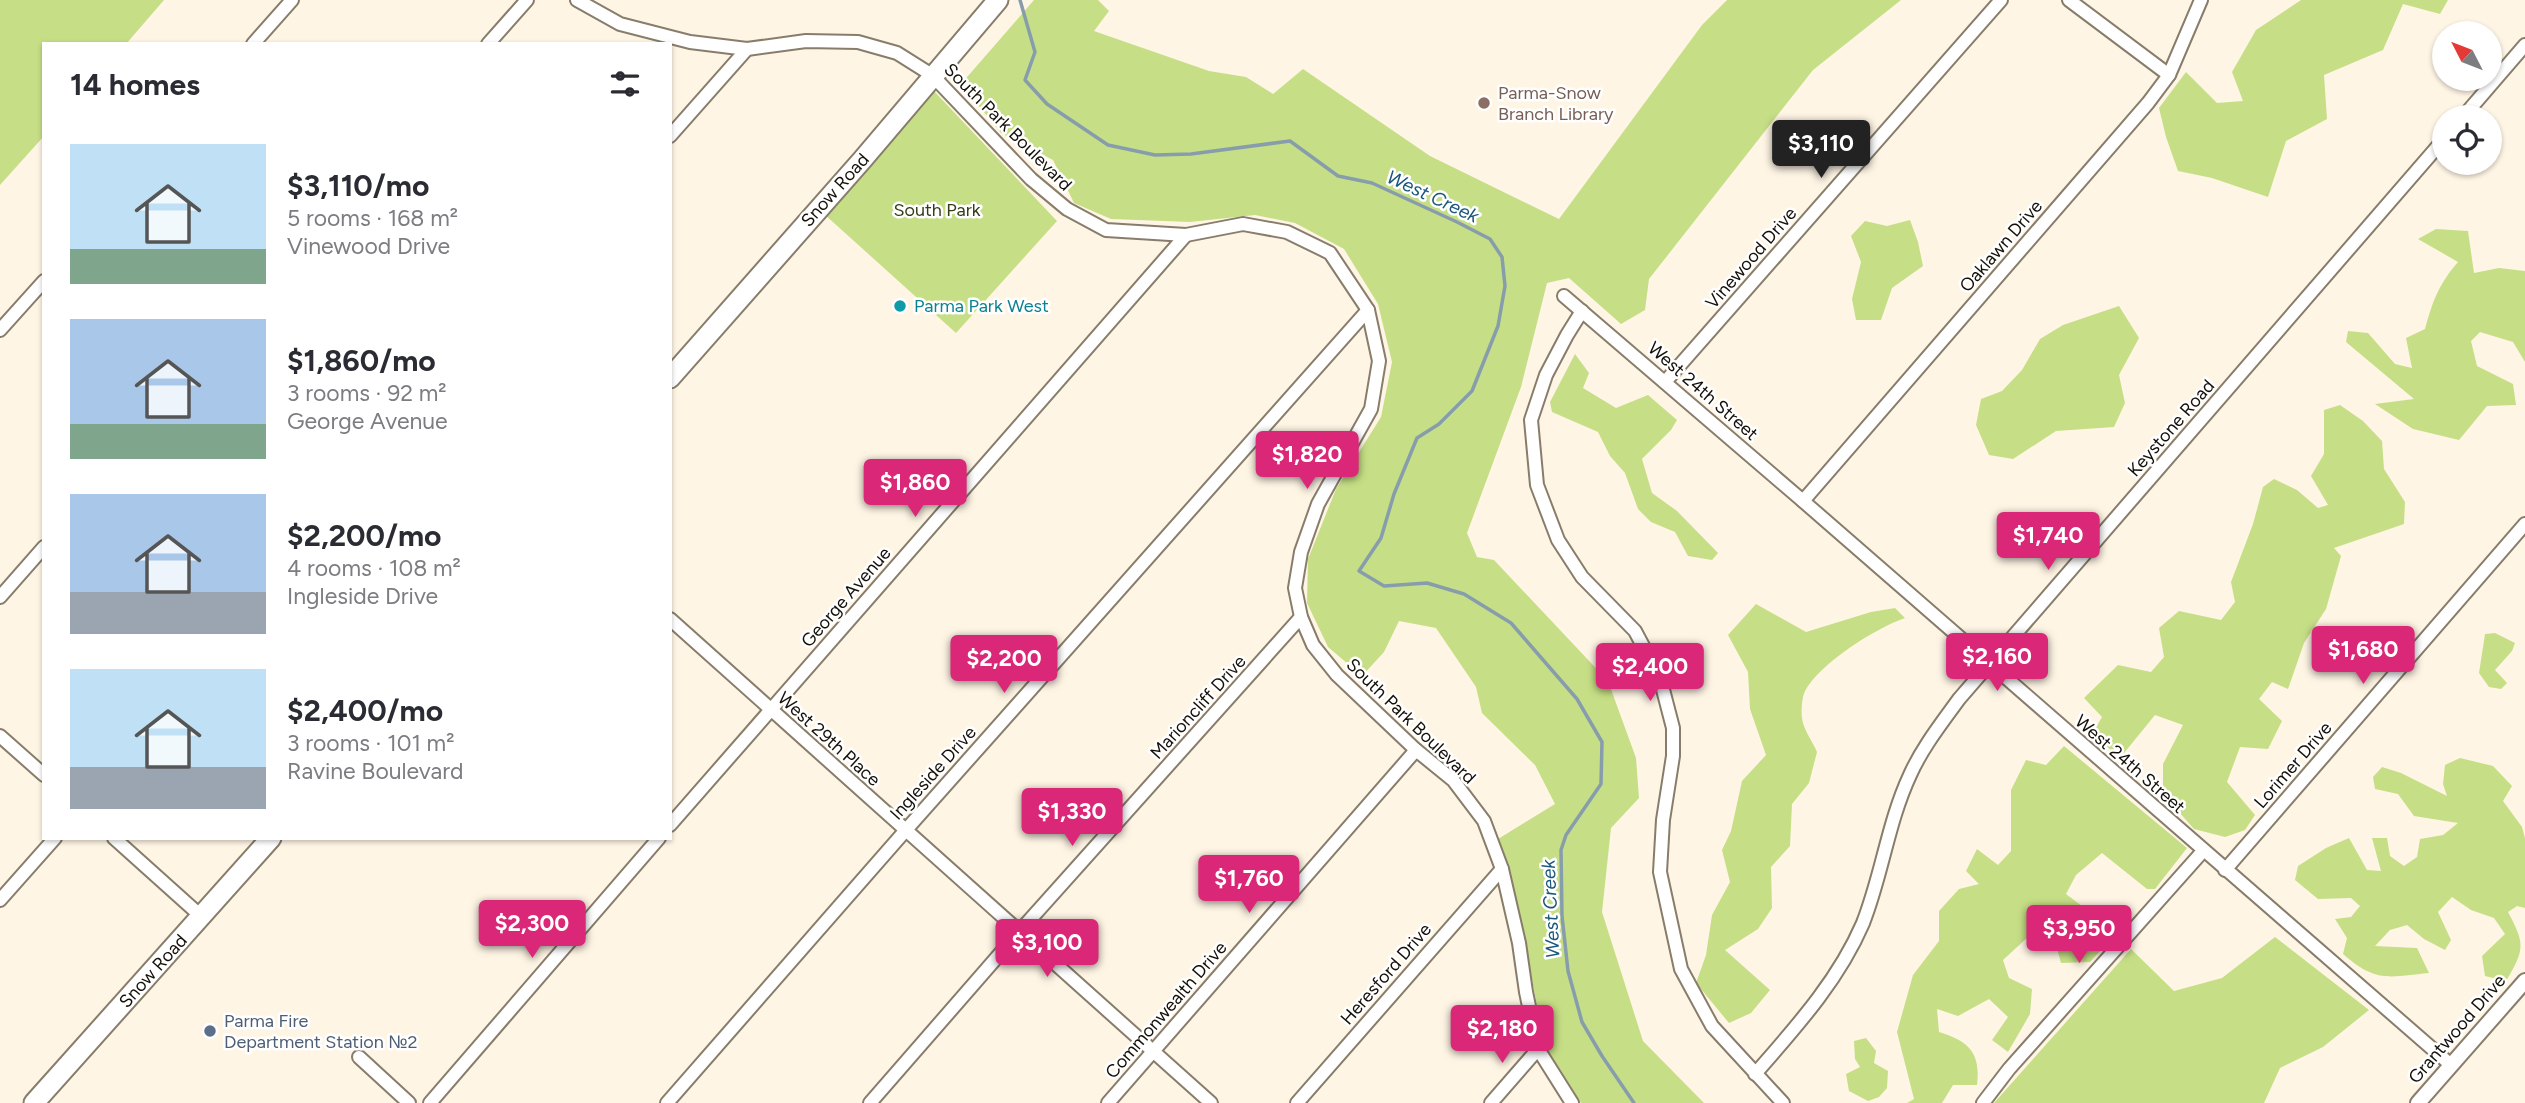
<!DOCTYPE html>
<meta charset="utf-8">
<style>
:root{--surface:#fff;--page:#f2f2f3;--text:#2b2b33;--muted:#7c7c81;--accent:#db2777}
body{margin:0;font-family:Figtree,sans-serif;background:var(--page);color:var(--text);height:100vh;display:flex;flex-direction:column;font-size:26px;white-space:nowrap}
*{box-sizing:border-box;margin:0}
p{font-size:23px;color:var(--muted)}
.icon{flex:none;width:38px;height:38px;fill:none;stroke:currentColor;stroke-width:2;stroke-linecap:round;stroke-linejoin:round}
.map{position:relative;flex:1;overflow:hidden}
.sheet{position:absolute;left:42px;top:42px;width:630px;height:798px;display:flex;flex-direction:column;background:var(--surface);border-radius:0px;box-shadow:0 2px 5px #0004}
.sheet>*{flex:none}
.needle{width:46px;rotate:312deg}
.fabs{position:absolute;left:2432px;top:21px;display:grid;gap:14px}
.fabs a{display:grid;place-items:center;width:70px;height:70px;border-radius:50%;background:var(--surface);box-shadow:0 2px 5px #0004;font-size:35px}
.price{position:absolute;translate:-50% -60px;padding:0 16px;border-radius:7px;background:var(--accent);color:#fff;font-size:23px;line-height:46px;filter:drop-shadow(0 2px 4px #0008)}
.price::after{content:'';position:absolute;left:50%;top:42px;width:21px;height:16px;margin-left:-10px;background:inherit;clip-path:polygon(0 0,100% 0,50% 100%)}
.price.on{background:#222;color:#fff}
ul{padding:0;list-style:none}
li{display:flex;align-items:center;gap:21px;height:175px;padding:0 28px}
li span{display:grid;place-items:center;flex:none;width:196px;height:140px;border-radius:0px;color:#555}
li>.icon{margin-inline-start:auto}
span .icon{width:84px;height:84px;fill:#fffc;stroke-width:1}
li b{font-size:30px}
h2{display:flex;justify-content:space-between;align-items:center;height:84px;padding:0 28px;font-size:30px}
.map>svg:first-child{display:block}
</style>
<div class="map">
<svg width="2525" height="1103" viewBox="0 0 2525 1103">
<rect width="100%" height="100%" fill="#fff5e5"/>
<!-- green -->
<g fill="#c6df86">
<path d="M0,0H164L126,44H44V136L0,185Z"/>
<path d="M1034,0H1098L1109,11L1094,31L1209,71L1246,77L1273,94L1303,69L1430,156L1559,219L1702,25L1727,0H1901L1813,70L1649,279L1645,310L1621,324L1569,278L1547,283L1521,387L1467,533L1477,557L1494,560L1608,681L1636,758L1639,798L1611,828L1602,912L1643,1041L1704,1103H1581L1545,1047L1522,928L1498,839L1555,804L1535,765L1482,713L1476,687L1436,628L1399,621L1384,652L1362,676L1328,647L1307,603L1308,559L1336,489L1381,417L1392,362L1378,304L1344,249L1295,223L1255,215L1190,222L1111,219L1074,203L1053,160L1001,133L961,84Z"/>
<path d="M2301,0H2448L2440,14L2403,4L2383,50L2324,75L2327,119L2286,141L2268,197L2212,178L2178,171L2166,137L2159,108L2186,72L2217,103L2243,101L2232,72L2256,30Z"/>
<path d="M933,90L1057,221L956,333L824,214Z"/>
<path d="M1910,220L1918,242L1923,266L1892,288L1881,320H1856L1852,299L1861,262L1851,236L1865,221L1887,226Z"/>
<path d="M2436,229L2468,231L2474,273L2499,268L2525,271V362L2513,342L2480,332L2471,341L2477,366L2513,384L2516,405L2487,406L2459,440L2413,429L2375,404L2414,399L2346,342L2348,331L2368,333L2395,364L2412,368L2406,338L2425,329C2433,300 2439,284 2458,262L2418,239Z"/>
<path d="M2119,306L2139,338L2119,375L2125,403L2114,427L2056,431L2013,459L1989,455L1976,425L1981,399L2002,391L2022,370L2040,339L2063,325Z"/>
<path d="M1575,354L1589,373L1583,388L1616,408L1648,395L1677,420L1671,430L1642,459L1652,493L1677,511L1718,553L1712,560L1688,556L1675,532L1651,522L1638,509L1625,473L1610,456L1598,432L1552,412L1550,402Z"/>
<path d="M2340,405L2363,421L2382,441L2384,469L2405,502L2404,524L2334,548L2341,556L2326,609L2304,643L2288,689L2272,682L2259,699L2282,721L2268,749L2240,747L2227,782L2255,815L2245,830L2225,837L2194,829L2163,794V764L2183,725L2155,715L2120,758L2092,734L2102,717L2084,698L2118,665L2151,672L2164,657L2159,628L2179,611L2221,620L2235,602L2231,582L2253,524L2263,487L2274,479L2297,490L2318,508L2328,505L2311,476L2324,454V410Z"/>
<path d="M1756,604L1806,632L1871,612L1895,608L1905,618C1876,628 1820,663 1805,691C1802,697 1801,711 1802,718C1803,729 1813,742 1817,752L1809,783L1792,804L1790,846L1771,867L1772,908L1758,929L1725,950L1770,990L1751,1013L1729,1023L1696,983L1706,955L1712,915L1730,882L1722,850L1731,831L1742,781L1766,755L1750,709L1748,672L1728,635Z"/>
<path d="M2495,633L2515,643L2512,651L2495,670L2507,683L2501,689L2489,687L2479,673L2485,634Z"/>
<path d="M2064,746L2187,848L2155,889H2147L2102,853L2076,875L2066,894L2103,922L2109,941L2090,962L2061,963L2052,930L2028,937L2003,960L2009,978L2032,989L2030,1014L2008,1052L1992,1040L2008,1017L1989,999L1958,1016L1937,1009L1939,1032C1968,1041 1981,1052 1977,1085H1953L1942,1103H1907L1914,1099L1897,1032L1913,975L1939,941V911L1959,889L1979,884L1966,871L1977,849L1998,865L2011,851V790L2026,760L2046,765Z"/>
<path d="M2460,758L2493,766L2512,786L2503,801L2522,827L2525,838V908L2517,906L2508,912C2525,944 2525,949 2506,981L2485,976L2482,956L2505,934L2494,918L2471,910L2452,897L2438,912L2451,940L2445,950L2424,939L2407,925L2390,930L2375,946L2417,948L2429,973C2388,977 2376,983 2343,954L2347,938L2335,919L2351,917L2360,906L2351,898L2318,899L2295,880L2298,866L2326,848L2349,838L2367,870L2381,871L2372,838H2387L2390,856L2404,866L2417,857L2420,839L2443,835L2458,823L2414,816L2398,794L2375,789L2373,777L2382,767L2401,773L2447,796L2443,784L2445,765Z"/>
<path d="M2275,937L2369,1010L2323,1047L2280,1068L2264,1103H1994L2131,949L2174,991L2222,978Z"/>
<path d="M1866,1038L1876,1051L1874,1063L1888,1071L1887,1088L1879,1097L1868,1101L1849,1091L1846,1074L1860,1067L1855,1059L1854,1041Z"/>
</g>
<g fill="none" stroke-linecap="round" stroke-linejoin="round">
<!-- stream -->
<path stroke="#889dac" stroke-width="3.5" d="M1020,0L1035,52L1025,80L1047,104L1108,145L1155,155L1191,154L1290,141L1338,176L1372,183L1457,222L1490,239L1502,257L1505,286L1498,326L1472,391L1439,424L1417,438L1394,494L1381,538L1359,571L1384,586L1427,583L1464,594L1511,623L1577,699L1602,742L1601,784L1566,835L1561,850L1562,916L1568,971L1582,1022L1602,1056L1634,1103"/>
<defs>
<g id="minor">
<path d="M577,0L620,24L690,42L747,49L806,41L858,42L897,53L932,75L1031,179L1067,209L1106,230L1186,235L1243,224L1287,232L1330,253L1368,310L1379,361L1371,409L1318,504L1301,552L1295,588L1301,617L1313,645L1337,675L1416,750L1453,780L1484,821L1502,869L1519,943L1526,992L1538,1049L1572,1103"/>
<path d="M2069,0L2169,75"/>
<path d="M253,44L292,0"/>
<path d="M488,44L527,0"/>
<path d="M2463,117L2525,45"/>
<path d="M670,136L747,49"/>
<path d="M1564,296L1803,501L2451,1065"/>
<path d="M1582,311L1567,335L1546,375L1531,420L1537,485L1558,540L1582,577L1635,631L1660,678L1673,728V756L1663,820L1660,872L1681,969L1712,1026L1783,1103"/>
<path d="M0,330L44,281"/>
<path d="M1665,382L2001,0"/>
<path d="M1803,501L2148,103L2169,75L2201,0"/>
<path d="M0,597L44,547"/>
<path d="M670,619L1211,1103"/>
<path d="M0,736L44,775"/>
<path d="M670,825L1186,235"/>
<path d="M114,838L202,917"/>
<path d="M2225,870L2525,524"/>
<path d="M0,900L55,838"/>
<path d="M359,1057L409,1103"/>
<path d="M1755,1074C1796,1027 1838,981 1863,923C1882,875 1888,822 1910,775C1922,748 1941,724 1959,699L2445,138"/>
<path d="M430,1103L659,838"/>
<path d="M667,1103L905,831L1368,310"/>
<path d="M870,1103L1019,932L1301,617"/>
<path d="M1108,1103L1416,750"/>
<path d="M1297,1103L1502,869"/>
<path d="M1491,1103L1538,1049"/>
<path d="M1983,1103L2009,1069L2203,851"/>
</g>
<path id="tertiary" d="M2418,1103L2525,981"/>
<g id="primary">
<path d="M670,378L863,159L998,0"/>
<path d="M34,1103L271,838"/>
</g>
</defs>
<!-- minor casing -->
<use href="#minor" stroke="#887d6b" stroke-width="16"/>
<!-- tertiary casing -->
<use href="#tertiary" stroke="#887d6b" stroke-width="18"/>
<!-- primary casing -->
<use href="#primary" stroke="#887d6b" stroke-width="23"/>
<!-- minor -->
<use href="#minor" stroke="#fff" stroke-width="12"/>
<!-- tertiary -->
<use href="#tertiary" stroke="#fff" stroke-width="14"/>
<!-- primary -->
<use href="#primary" stroke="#fff" stroke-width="19"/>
</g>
<!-- markers -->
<circle fill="#8d6e63" stroke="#fff" stroke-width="2.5" cx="1484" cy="103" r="7"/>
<circle fill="#0f9aa8" stroke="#fff" stroke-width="2.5" cx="900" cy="306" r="7"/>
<circle fill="#5c6f8a" stroke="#fff" stroke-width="2.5" cx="210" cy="1031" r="7"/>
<g text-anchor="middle" stroke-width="5" stroke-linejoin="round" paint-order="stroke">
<!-- education labels -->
<g font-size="18" fill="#785e54" stroke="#fff" text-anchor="start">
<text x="1498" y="99">Parma-Snow<tspan x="1498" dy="21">Branch Library</tspan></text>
</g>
<!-- street labels -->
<g font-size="18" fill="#141009" stroke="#fff">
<text transform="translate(1008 127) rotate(45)" y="6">South Park Boulevard</text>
<text transform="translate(835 190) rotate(-48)" y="6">Snow Road</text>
<text transform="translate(2001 246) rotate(-49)" y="6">Oaklawn Drive</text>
<text transform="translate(1751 258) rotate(-49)" y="6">Vinewood Drive</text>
<text transform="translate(1703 391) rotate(41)" y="6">West 24th Street</text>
<text transform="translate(2171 428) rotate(-49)" y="6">Keystone Road</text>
<text transform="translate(846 597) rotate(-49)" y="6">George Avenue</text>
<text transform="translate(1198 707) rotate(-48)" y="6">Marioncliff Drive</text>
<text transform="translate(1411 721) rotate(44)" y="6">South Park Boulevard</text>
<text transform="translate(829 739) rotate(42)" y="6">West 29th Place</text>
<text transform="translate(2130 764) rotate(41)" y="6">West 24th Street</text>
<text transform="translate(2293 765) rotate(-49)" y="6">Lorimer Drive</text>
<text transform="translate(933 773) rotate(-48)" y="6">Ingleside Drive</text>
<text transform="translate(153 971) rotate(-48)" y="6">Snow Road</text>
<text transform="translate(1386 974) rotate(-49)" y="6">Heresford Drive</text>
<text transform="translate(1166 1010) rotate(-49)" y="6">Commonwealth Drive</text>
<text transform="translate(2457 1029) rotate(-49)" y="6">Grantwood Drive</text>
</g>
<!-- park labels -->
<g font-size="18" fill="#343d18" stroke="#fff">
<text x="937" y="216">South Park</text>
</g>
<!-- culture labels -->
<g font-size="18" fill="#0d838f" stroke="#fff" text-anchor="start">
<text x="914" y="312">Parma Park West</text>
</g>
<!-- service labels -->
<g font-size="18" fill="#4e5e75" stroke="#fff" text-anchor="start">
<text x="224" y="1027">Parma Fire<tspan x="224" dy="21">Department Station №2</tspan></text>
</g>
<!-- water labels -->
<g font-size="19" font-style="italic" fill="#19577e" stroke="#fff">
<text transform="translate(1433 196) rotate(25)" y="7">West Creek</text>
<text transform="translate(1550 909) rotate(-93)" y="7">West Creek</text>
</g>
</g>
</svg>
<div class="fabs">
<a><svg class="needle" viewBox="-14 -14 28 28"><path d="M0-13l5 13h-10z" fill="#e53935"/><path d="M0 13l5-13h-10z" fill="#7c7c81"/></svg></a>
<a><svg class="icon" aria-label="locate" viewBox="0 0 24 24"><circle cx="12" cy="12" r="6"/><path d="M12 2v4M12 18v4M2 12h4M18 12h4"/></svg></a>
</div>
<b class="price on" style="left:1821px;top:180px">$3,110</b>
<b class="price" style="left:1307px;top:491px">$1,820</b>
<b class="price" style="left:915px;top:519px">$1,860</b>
<b class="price" style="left:2048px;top:572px">$1,740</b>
<b class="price" style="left:2363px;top:686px">$1,680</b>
<b class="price" style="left:1997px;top:693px">$2,160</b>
<b class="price" style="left:1004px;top:695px">$2,200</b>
<b class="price" style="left:1650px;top:703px">$2,400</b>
<b class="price" style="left:1072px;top:848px">$1,330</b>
<b class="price" style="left:1249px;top:915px">$1,760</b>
<b class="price" style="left:532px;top:960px">$2,300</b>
<b class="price" style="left:2079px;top:965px">$3,950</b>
<b class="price" style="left:1047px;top:979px">$3,100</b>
<b class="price" style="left:1502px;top:1065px">$2,180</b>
<section class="sheet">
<h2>14 homes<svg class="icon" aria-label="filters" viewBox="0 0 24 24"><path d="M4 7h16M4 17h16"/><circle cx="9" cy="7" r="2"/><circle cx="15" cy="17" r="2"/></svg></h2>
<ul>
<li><span style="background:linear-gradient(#bfe0f5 75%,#7fa58c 0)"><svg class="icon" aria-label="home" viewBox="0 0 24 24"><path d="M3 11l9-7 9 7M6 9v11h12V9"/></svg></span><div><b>$3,110/mo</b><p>5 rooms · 168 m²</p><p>Vinewood Drive</p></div></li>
<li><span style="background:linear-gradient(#a9c7e8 75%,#7fa58c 0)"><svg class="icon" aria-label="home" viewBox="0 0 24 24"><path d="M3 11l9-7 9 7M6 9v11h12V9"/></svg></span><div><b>$1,860/mo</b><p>3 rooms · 92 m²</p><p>George Avenue</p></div></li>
<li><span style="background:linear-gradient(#a9c7e8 70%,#9aa5b1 0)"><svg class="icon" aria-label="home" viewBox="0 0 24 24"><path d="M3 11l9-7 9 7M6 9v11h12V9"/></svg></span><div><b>$2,200/mo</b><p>4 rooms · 108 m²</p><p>Ingleside Drive</p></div></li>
<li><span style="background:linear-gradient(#bfe0f5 70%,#9aa5b1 0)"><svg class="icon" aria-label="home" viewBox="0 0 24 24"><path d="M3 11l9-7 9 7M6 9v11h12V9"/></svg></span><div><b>$2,400/mo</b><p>3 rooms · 101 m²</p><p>Ravine Boulevard</p></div></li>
</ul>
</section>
</div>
